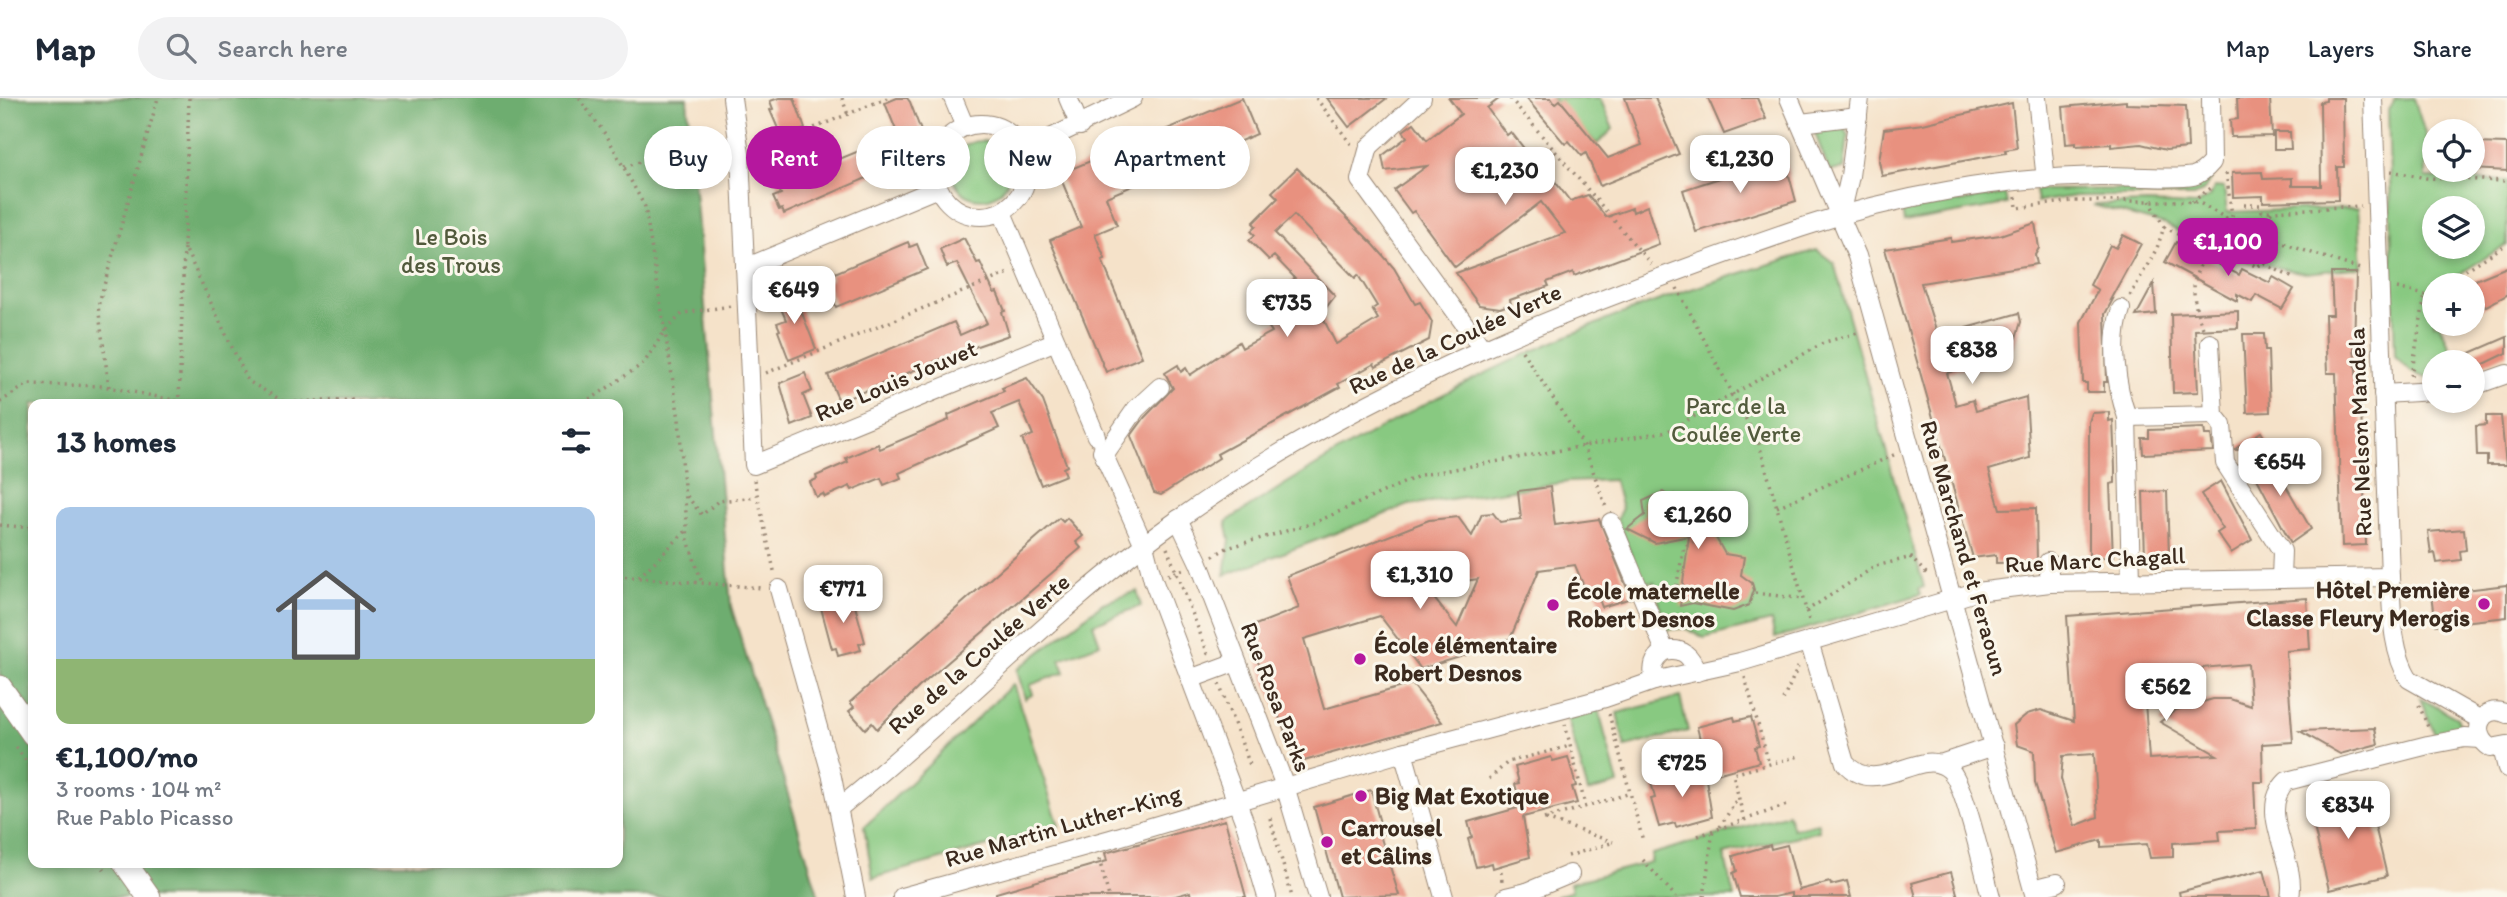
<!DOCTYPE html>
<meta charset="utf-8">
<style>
:root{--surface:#fff;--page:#f2f2f3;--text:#1f2937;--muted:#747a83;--line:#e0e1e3;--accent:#b5179e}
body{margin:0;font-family:Itim,sans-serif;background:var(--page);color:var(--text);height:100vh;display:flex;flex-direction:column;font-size:26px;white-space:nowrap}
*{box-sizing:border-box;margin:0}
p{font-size:23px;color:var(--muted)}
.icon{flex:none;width:38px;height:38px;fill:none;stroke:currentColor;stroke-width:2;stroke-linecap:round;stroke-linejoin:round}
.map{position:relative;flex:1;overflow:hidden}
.sheet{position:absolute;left:28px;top:301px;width:595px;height:469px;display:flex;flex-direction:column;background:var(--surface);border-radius:14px;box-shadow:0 4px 10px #0003}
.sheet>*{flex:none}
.hud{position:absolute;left:644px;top:28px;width:665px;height:63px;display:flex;gap:14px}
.buttons{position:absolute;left:2422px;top:21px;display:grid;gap:14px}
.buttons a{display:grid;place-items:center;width:63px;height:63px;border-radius:50%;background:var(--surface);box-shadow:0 4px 10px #0003;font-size:35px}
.price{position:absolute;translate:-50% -60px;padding:0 16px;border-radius:14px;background:#fff;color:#222;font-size:23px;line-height:46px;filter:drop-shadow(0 2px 4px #0008)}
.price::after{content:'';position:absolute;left:50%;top:42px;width:21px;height:16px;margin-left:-10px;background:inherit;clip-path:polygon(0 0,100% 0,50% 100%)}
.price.selected{background:var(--accent);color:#fff}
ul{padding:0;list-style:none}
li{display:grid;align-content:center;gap:14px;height:371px;padding:0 28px}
li span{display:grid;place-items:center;height:217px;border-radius:14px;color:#555}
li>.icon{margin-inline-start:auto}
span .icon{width:126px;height:126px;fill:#fffc;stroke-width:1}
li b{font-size:30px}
h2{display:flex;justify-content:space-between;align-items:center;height:84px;padding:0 28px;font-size:30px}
.pill{padding:0 24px;border-radius:32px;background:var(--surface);box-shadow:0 4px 10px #0003;font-size:24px;line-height:63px}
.pill.selected{background:var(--accent);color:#fff}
header{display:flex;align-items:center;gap:42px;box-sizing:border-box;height:98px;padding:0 35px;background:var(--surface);border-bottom:2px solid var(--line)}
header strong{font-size:33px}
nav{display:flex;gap:38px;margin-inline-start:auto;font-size:24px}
.search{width:490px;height:63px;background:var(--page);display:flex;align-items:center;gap:18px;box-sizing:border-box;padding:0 24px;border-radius:38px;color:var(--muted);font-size:26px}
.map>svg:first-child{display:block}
</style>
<header>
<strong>Map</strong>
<div class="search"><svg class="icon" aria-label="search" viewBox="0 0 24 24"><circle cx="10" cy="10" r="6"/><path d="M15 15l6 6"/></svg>Search here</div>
<nav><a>Map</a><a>Layers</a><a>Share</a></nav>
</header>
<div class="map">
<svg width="2507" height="799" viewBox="0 0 2507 799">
<rect width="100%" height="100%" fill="#fbf7ec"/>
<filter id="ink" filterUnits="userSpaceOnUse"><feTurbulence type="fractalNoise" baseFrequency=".0143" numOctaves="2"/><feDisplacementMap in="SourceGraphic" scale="14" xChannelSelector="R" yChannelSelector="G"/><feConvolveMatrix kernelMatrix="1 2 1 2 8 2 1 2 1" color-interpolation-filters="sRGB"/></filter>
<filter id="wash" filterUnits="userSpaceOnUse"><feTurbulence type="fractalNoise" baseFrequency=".00686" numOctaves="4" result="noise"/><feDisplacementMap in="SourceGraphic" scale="28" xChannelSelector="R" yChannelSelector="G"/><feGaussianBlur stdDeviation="1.57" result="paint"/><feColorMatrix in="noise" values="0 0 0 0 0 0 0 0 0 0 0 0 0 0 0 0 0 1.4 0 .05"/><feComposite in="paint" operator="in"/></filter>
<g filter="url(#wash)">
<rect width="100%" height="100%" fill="#f5e2c9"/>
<!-- green -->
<g fill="#88c981" stroke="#627a50" stroke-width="2" fill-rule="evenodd">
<path d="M1551,0H1600L1613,31L1597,46Z"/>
<path d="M2414,0L2426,39V80L2507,83V146L2442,187H2434V192L2425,197L2434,216V226H2439L2458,264H2434V283L2411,274L2395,258L2388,12L2395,1ZM2434,110H2473V149H2434Z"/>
<path d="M1842,26L1848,37L1844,71L1829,73L1815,35L1817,31Z"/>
<circle cx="981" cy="72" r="29"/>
<path d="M2210,82L2203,94L2194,98H2075L2037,104L2035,92L2187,91Z"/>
<path d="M2215,89L2224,90L2227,114L2358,110L2362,169L2305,175L2230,160L2166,127L2093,107L2147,105L2196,107L2209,99Z"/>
<path d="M2005,96L2007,106L1904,124L1902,113Z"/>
<path d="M1817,152L1834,165L1924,489L1919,491L1921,496L1775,540L1771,523L1704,540L1685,530L1666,532L1654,484L1642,485L1617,421L1622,410L1614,382L1568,384L1409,407L1225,477L1230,442L1226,424C1360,336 1508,255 1660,202C1711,183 1764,168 1817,152Z"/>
<path d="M1137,493L1141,508L1093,526L1100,546L1060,561L1065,574L1030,587L1033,596L1025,601L1017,572L1103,505Z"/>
<path d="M1013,586L1059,728L873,780L864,729Z"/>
<path d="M1680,599L1688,633L1625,649L1617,615Z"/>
<path d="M2420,600L2457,620L2460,627L2456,632L2435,637Z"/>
<path d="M1598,610L1618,686L1588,694L1567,619Z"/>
<path d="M1788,716L1793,731L1818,725L1819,733L1724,756L1734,799H1555L1572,793L1570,785L1651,764L1652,756Z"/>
</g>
<!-- forest -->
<path fill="#6ead6f" stroke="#546c46" stroke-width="2" fill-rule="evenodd" d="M0,0H687L731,508L819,799H0ZM33,306H618V765H33Z"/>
<g id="blocks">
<!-- building -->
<g fill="#e8917f" fill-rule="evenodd">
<path d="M779,0H794L805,31L785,39L782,32L779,33L770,12L773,11L770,3Z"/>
<path d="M897,0H907L910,4L921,33L903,41L910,58L907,59L908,62L784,116L782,111L779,112L773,99L781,96L773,77L778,74L777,71L790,66L796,79L898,37L885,5Z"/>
<path d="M1242,0L1257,36L1179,69L1177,63L1152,74L1154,79L1106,99L1117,127L1095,136L1105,161L1102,162L1142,259L1106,274L1050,142L1081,129L1059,76Z"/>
<path d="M1327,0H1387L1349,29Z"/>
<path d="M1449,0H1500L1487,10L1507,37L1511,34L1534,63L1537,60L1570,103L1588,97L1606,119L1632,110L1633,114L1647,108L1659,146L1574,178L1573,174L1547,184L1549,188L1510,202L1511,206L1500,210L1479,207L1456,175L1565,135L1541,104L1455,169L1414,113L1411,115L1394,92L1427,68L1385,73L1382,58L1407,39L1403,33L1414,25L1427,42L1461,16Z"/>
<path d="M1526,0H1551L1555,6L1560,2L1608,60L1642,47L1625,0H1655L1679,56L1600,88L1586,55L1582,58L1569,43L1565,46Z"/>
<path d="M1708,0H1757L1766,21L1724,36Z"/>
<path d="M2237,0H2270L2272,38L2231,39L2230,22L2238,21Z"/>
<path d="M2326,0H2343L2344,69H2337L2338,102L2263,104V98L2233,99L2232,75L2262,74L2263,81L2292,80V88H2321L2320,4L2326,3Z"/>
<path d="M2126,3V6L2186,8L2188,50L2166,52L2141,46L2111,49V46L2076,48V45L2066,46L2063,9Z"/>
<path d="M2012,5L2017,50L2005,52L2006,55L1882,78L1879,63L1884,31L1923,26Z"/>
<path d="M2274,34H2290L2291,51H2274Z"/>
<path d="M2473,45L2507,46V73L2473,71Z"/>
<path d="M1784,59L1796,103L1696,134L1683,92Z"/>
<path d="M1297,70L1374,147L1394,170L1415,206L1420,204L1432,224L1429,242L1376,269L1374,266L1338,286L1340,289L1217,356L1219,360L1161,397L1154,395L1131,338L1145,319L1173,290L1165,275L1178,267L1181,274L1186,270L1190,277L1239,244L1242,250L1272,234L1268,228L1302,209L1296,199L1301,195L1291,184L1295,180L1274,158L1269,162L1249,142L1255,137L1251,133L1256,128L1253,125L1278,100L1272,94ZM1294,117L1355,180L1358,177L1377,208L1372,211L1378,221L1336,246L1321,216L1335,198L1275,135Z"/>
<path d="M2035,125L2039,150L2035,157L2037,166L1921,185L1938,238L2019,215L2021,224L2013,249L2006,251L2007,256L1992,260L1993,266L1976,271L1975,267L1947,275L1956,307L1973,302L1976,313L2026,299L2030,360L1989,372L2000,411L2036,410L2037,464L1996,465V457L1973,460L1885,151L1951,140V144L2000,137Z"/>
<path d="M2123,137L2141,146L2110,202L2113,201L2105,216L2107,284H2104V294H2087V285H2083L2081,224L2098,192L2090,187L2110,147L2116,150Z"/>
<path d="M964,140L977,165L980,164L994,195L997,194L1005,213L1002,214L1009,237L948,258L846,301L845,298L838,301L828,277L954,224L960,237L987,225L957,165L947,169L940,151Z"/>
<path d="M908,144L910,149L917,146L927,171L836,209L826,184L832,181L830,177Z"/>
<path d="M2176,144L2239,177L2242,171L2270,185L2273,179L2294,191L2282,211L2256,197L2252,204L2237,196V203L2165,164Z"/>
<path d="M2507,169V197L2473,215V183Z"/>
<path d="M2331,175H2356L2354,249L2357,283L2360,282L2366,447L2342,448L2336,275H2327L2326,251L2325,217H2333Z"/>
<path d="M2154,185L2156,216L2136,218Z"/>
<path d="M797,190L803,205L801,207L802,215L816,251L789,262L778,233L780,232L777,225L786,222L776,199Z"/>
<path d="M2238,213V230L2195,232L2198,294L2173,295L2171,216Z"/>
<path d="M2243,236H2264L2265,252H2268L2270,314L2247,315Z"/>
<path d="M2507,239V255L2476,270L2468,256Z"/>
<path d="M805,275L812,293L803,297L812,320L792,328L780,285Z"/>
<path d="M1027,280L1043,303L1067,368L1063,370L1066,377L1041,387L1022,341L1033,337L1019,304L992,315L999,330L899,375L901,380L884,387L881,380L852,392L850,388L825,399L823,396L816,399L810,384L817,381L816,378L848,364L846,360L878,346L880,351L949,322L948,317L1004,293L1002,290Z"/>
<path d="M2109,314V323L2113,322L2115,370V385L2110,386L2113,459L2089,460V324L2092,315Z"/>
<path d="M2486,318H2501L2506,367H2487V358H2477L2476,328L2486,327Z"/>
<path d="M2204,330L2205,337H2211L2213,353L2143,356L2142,340H2149V332Z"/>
<path d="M2261,334L2271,350L2235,352V351Z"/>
<path d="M2267,355L2311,431L2291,445L2251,369L2252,365Z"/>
<path d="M2221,383L2252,442L2231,455L2217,435L2223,431L2201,396Z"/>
<path d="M1550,389L1555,427L1599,421L1631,500L1602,509L1594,488L1585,491L1575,467L1539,472L1510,541L1470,546L1476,554L1421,571L1380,518L1304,541L1324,611L1412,586L1442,624L1297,665L1252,548L1257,546L1250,529L1299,510L1287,478L1429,422L1458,419L1472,438L1482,416L1493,415L1500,424L1521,421L1518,393ZM1478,481L1457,529L1425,489Z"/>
<path d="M2167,393L2169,458L2145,459L2143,394Z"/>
<path d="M1663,394L1670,399L1674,396L1691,409L1697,401L1726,406L1724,423L1705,420L1725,456L1744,459L1741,477L1752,485L1754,492L1749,507L1733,513L1693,505L1680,508L1689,438L1655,445L1627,431L1645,417L1643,403Z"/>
<path d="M1059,420L1063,424L1067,420L1083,438L1076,444L1081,450L919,589L877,631L872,625L865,631L849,613L854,609L850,604Z"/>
<path d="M2464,431L2466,452L2460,453L2461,462L2437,465L2435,455L2431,456L2428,434Z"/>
<path d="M2507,487V519L2436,527L2432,496Z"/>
<path d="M852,497L865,544L859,546L861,552L838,558L836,550L832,551L820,506Z"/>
<path d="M2307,500L2310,551L2286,553L2293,644L2262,646L2263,684H2254L2256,731L2219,733L2220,742L2173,745V759L2150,760L2147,746L2101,749V742L2056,755L2035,685L2034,653L2017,647L2014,627L2027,616L2041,612L2074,623L2067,518ZM2248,566L2251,608L2230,601H2213L2176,612L2160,624L2217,657L2149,661L2143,575ZM2094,656L2098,719L2075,728L2061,681L2063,658Z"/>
<path d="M1734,619L1735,623L1751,619L1759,648L1755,649L1759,664L1706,679L1698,646L1701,645L1697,629Z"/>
<path d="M2375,630L2378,646L2340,656L2300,633Z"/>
<path d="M1551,659L1553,663L1568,659L1576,688L1572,689L1577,705L1523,719L1530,759L1493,770L1492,765L1476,769L1468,741L1472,739L1468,724L1521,709L1515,686L1519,685L1515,669Z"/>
<path d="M1704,669L1712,719L1676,729L1675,725L1659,729L1651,701L1655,700L1651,684Z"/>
<path d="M1371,692L1383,736L1380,737L1399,797L1339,799L1314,709Z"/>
<path d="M2367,694L2387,778L2329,792L2309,708Z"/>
<path d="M1225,722L1246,799H1191L1190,794L1172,799H996V795L1107,763L1105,755Z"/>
<path d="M1770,747L1771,751L1787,747L1799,792L1830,784L1831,787L1847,783L1851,799H1791V795L1774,799H1740L1733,775L1737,773L1733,758Z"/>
<path d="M2264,772L2271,799H2180L2179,794Z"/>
<path d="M1951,774L1958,799H1916L1912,785Z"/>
</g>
</g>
</g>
<g filter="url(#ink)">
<use href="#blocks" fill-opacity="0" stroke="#988674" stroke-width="2"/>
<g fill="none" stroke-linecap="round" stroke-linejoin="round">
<defs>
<g id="minor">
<path d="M732,0L740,56L754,367L1056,243"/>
<path d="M953,0L965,29"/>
<path d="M1068,0L1080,28"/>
<path d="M1422,0L1369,49L1360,82L1482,250"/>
<path d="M1789,0L1857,158L2035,799"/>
<path d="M2037,0L2046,82"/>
<path d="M2373,0L2390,479C2392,512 2391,552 2409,581L2481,622"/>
<path d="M1801,25L1858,18"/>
<circle cx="981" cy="72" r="46"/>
<path d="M1024,53L1133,0"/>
<path d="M1002,114L1096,338"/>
<path d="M1841,117L1850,78L1860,0"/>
<path d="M745,170L938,90"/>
<path d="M2121,211C2110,243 2116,288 2127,319L2131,483"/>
<path d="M2210,245L2214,317L2222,327L2225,365L2282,453L2281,480"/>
<path d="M2473,288L2507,276"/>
<path d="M2383,296L2434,293"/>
<path d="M2127,319L2214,317"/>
<path d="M1102,353L1144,447L1153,482L1246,728L1267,799"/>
<path d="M1104,357L1136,311L1160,289"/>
<path d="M1178,421L1199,465L1285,688L1318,799"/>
<path d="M1611,424L1665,553C1683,549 1691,558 1697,574"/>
<path d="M2048,464L2050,485"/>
<path d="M779,491L832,679L856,799"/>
<path d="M1809,543L1845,665C1878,703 1920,645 1950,672C1965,686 1984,775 1991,799"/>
<path d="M1190,581L1236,564"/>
<path d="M1654,583C1652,569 1653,561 1665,553"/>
<path d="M2507,616C2481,604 2468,636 2491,650L2507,647"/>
<path d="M2502,650L2507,670"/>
<path d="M1403,654L1444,799"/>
<path d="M1940,666L1994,648"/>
<path d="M839,710C955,617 1057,507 1179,421C1367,287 1583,204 1800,130C1895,98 1999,80 2099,78C2122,77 2175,82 2193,78C2201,76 2207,70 2212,64L2211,0"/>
<path d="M2033,791L2057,785"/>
<path d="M1527,794L1570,776"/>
<path d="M902,799L1111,741L1403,654L1605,600L1654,583L1740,564L1976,494L2050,485L2390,479"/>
<path d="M1506,799L1527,794L1528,799"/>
<path d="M2290,799C2298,761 2255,714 2287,683L2428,647L2465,640L2481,641"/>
</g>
<g id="major">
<path d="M0,589L33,636"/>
<path d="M125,765L149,799"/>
</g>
</defs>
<!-- minor casing -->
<use href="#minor" stroke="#988674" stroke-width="20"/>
<!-- major casing -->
<use href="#major" stroke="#988674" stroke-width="25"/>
<!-- path -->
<g stroke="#988674" stroke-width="3.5" stroke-dasharray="2 5" stroke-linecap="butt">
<path d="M189,0L184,148L248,283L284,304L353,302L364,306"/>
<path d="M579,0L608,40L645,109L679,321L688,442L702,485"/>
<path d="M842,0L848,17"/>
<path d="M1316,0L1351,46"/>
<path d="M1510,0L1651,166"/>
<path d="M756,54L887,0"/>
<path d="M624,69L721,39"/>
<path d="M2391,73L2426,80L2507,83"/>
<path d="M2226,75L2233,124L2288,147L2363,172"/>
<path d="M2016,99L2017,110L2073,103H2176L2198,104L2233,124"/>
<path d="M2192,104L2211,90"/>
<path d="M2244,107H2260L2262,113H2272"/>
<path d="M2164,129L2230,163L2244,162L2257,169L2263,165L2295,181"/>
<path d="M2442,187L2507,146"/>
<path d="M1677,190L1759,346L1810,526"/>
<path d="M2397,190L2425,197L2434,192"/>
<path d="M2130,198L2157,150L2164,129L2150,103"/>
<path d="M2203,230C2190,200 2188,169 2218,148C2239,133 2254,136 2272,113L2361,108"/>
<path d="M1522,253L1584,348L1606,409"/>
<path d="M766,275L1011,174"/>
<path d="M2411,278L2425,197"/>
<path d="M109,289L98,208L158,0"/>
<path d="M0,304L28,286L103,288L178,303"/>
<path d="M179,306L184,150"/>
<path d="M576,306L594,299L644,265L664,234L683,215L731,208"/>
<path d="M754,382L775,477"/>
<path d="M687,398L702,417L718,403L756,399"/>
<path d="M1777,409L1896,356"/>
<path d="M0,427L33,430"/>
<path d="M1167,450L1208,556"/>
<path d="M1213,458L1227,450L1314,425L1421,377L1668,333L1825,244L1861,234"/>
<path d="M1910,459L1928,477"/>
<path d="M1168,477L1184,471"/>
<path d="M618,478L762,490"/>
<path d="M639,479L687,432"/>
<path d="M1755,495L1803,501"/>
<path d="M1659,498L1676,490L1684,449L1693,444"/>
<path d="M1806,513L1876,468L1916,458"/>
<path d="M1745,579L1769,666"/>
<path d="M1219,586L1250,667"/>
<path d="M1783,602L1798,569"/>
<path d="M2419,607L2428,629"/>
<path d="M1609,616L1643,743"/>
<path d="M1565,626L1585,707"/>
<path d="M16,649L33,673"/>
<path d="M1489,681L1508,664L1570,648"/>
<path d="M1270,720L1292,799"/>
<path d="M1544,721L1631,695"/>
<path d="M1546,721L1613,744"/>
<path d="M1744,722L1733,676L1799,658"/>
<path d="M1720,729L1738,699"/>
<path d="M1698,738L1787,707"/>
<path d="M1568,758L1611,745"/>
<path d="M1099,761L1109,799"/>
<path d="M1643,762L1676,799"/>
<path d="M99,765L107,775"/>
<path d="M1500,767L1502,783"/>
<path d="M1704,799L1713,732"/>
</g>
<!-- minor -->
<use href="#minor" stroke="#fff" stroke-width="18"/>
<!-- major -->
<use href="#major" stroke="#fff" stroke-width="23"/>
</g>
</g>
<!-- markers -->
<g fill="#b5179e" stroke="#fbf7ec" stroke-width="2.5">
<circle cx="2484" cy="506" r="7"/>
<circle cx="1553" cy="507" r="7"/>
<circle cx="1360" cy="561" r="7"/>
<circle cx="1361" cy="698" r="7"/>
<circle cx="1327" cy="744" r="7"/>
</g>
<g text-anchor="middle" stroke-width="6" stroke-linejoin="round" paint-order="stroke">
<!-- park labels -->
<g font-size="24" fill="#525a3c" stroke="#fbf7ec">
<text x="451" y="147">Le Bois<tspan x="451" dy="28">des Trous</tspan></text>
<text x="1736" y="316">Parc de la<tspan x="1736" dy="28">Coulée Verte</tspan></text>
</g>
<!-- street labels -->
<g font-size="24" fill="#3b2a1e" stroke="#fbf7ec">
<text transform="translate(1455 241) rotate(-25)" y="8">Rue de la Coulée Verte</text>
<text transform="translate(896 283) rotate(-23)" y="8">Rue Louis Jouvet</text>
<text transform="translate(2360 334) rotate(-92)" y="8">Rue Nelson Mandela</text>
<text transform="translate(1964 450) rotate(74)" y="8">Rue Marchand et Feraoun</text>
<text transform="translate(2095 462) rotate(-3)" y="8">Rue Marc Chagall</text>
<text transform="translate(979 556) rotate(-41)" y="8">Rue de la Coulée Verte</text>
<text transform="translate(1276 599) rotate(69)" y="8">Rue Rosa Parks</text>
<text transform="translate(1063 728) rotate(-16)" y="8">Rue Martin Luther-King</text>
</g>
<!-- poi labels -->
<g font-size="24" font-weight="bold" fill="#3b2a1e" stroke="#fbf7ec" text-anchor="start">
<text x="2470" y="500" text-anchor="end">Hôtel Première<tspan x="2470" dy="28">Classe Fleury Merogis</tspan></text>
<text x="1567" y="501">École maternelle<tspan x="1567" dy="28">Robert Desnos</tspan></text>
<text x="1374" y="555">École élémentaire<tspan x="1374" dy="28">Robert Desnos</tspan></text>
<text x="1375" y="706">Big Mat Exotique</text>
<text x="1341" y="738">Carrousel<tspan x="1341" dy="28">et Câlins</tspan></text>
</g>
</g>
</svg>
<div class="buttons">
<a><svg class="icon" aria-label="locate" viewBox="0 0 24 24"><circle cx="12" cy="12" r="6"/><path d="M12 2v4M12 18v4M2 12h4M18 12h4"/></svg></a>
<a><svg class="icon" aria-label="layers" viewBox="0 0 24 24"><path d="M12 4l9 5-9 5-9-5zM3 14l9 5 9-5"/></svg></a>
<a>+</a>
<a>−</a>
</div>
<b class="price" style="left:1740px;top:97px">€1,230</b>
<b class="price" style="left:1505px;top:109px">€1,230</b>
<b class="price selected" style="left:2228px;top:180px">€1,100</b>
<b class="price" style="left:794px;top:228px">€649</b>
<b class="price" style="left:1287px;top:241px">€735</b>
<b class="price" style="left:1972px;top:288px">€838</b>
<b class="price" style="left:2280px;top:400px">€654</b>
<b class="price" style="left:1698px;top:453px">€1,260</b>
<b class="price" style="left:1420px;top:513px">€1,310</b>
<b class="price" style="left:843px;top:527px">€771</b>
<b class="price" style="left:2166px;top:625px">€562</b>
<b class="price" style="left:1682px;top:701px">€725</b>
<b class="price" style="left:2348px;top:743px">€834</b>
<div class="hud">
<a class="pill">Buy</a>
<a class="pill selected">Rent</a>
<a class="pill">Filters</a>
<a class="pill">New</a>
<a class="pill">Apartment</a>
</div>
<section class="sheet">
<h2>13 homes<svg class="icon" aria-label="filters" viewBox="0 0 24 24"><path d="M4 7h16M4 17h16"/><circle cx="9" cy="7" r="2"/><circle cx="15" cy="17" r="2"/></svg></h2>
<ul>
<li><span style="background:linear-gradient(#a9c7e8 70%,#8fb573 0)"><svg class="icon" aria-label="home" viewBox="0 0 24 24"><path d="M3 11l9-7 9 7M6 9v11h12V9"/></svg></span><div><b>€1,100/mo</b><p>3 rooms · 104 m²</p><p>Rue Pablo Picasso</p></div></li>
</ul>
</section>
</div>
